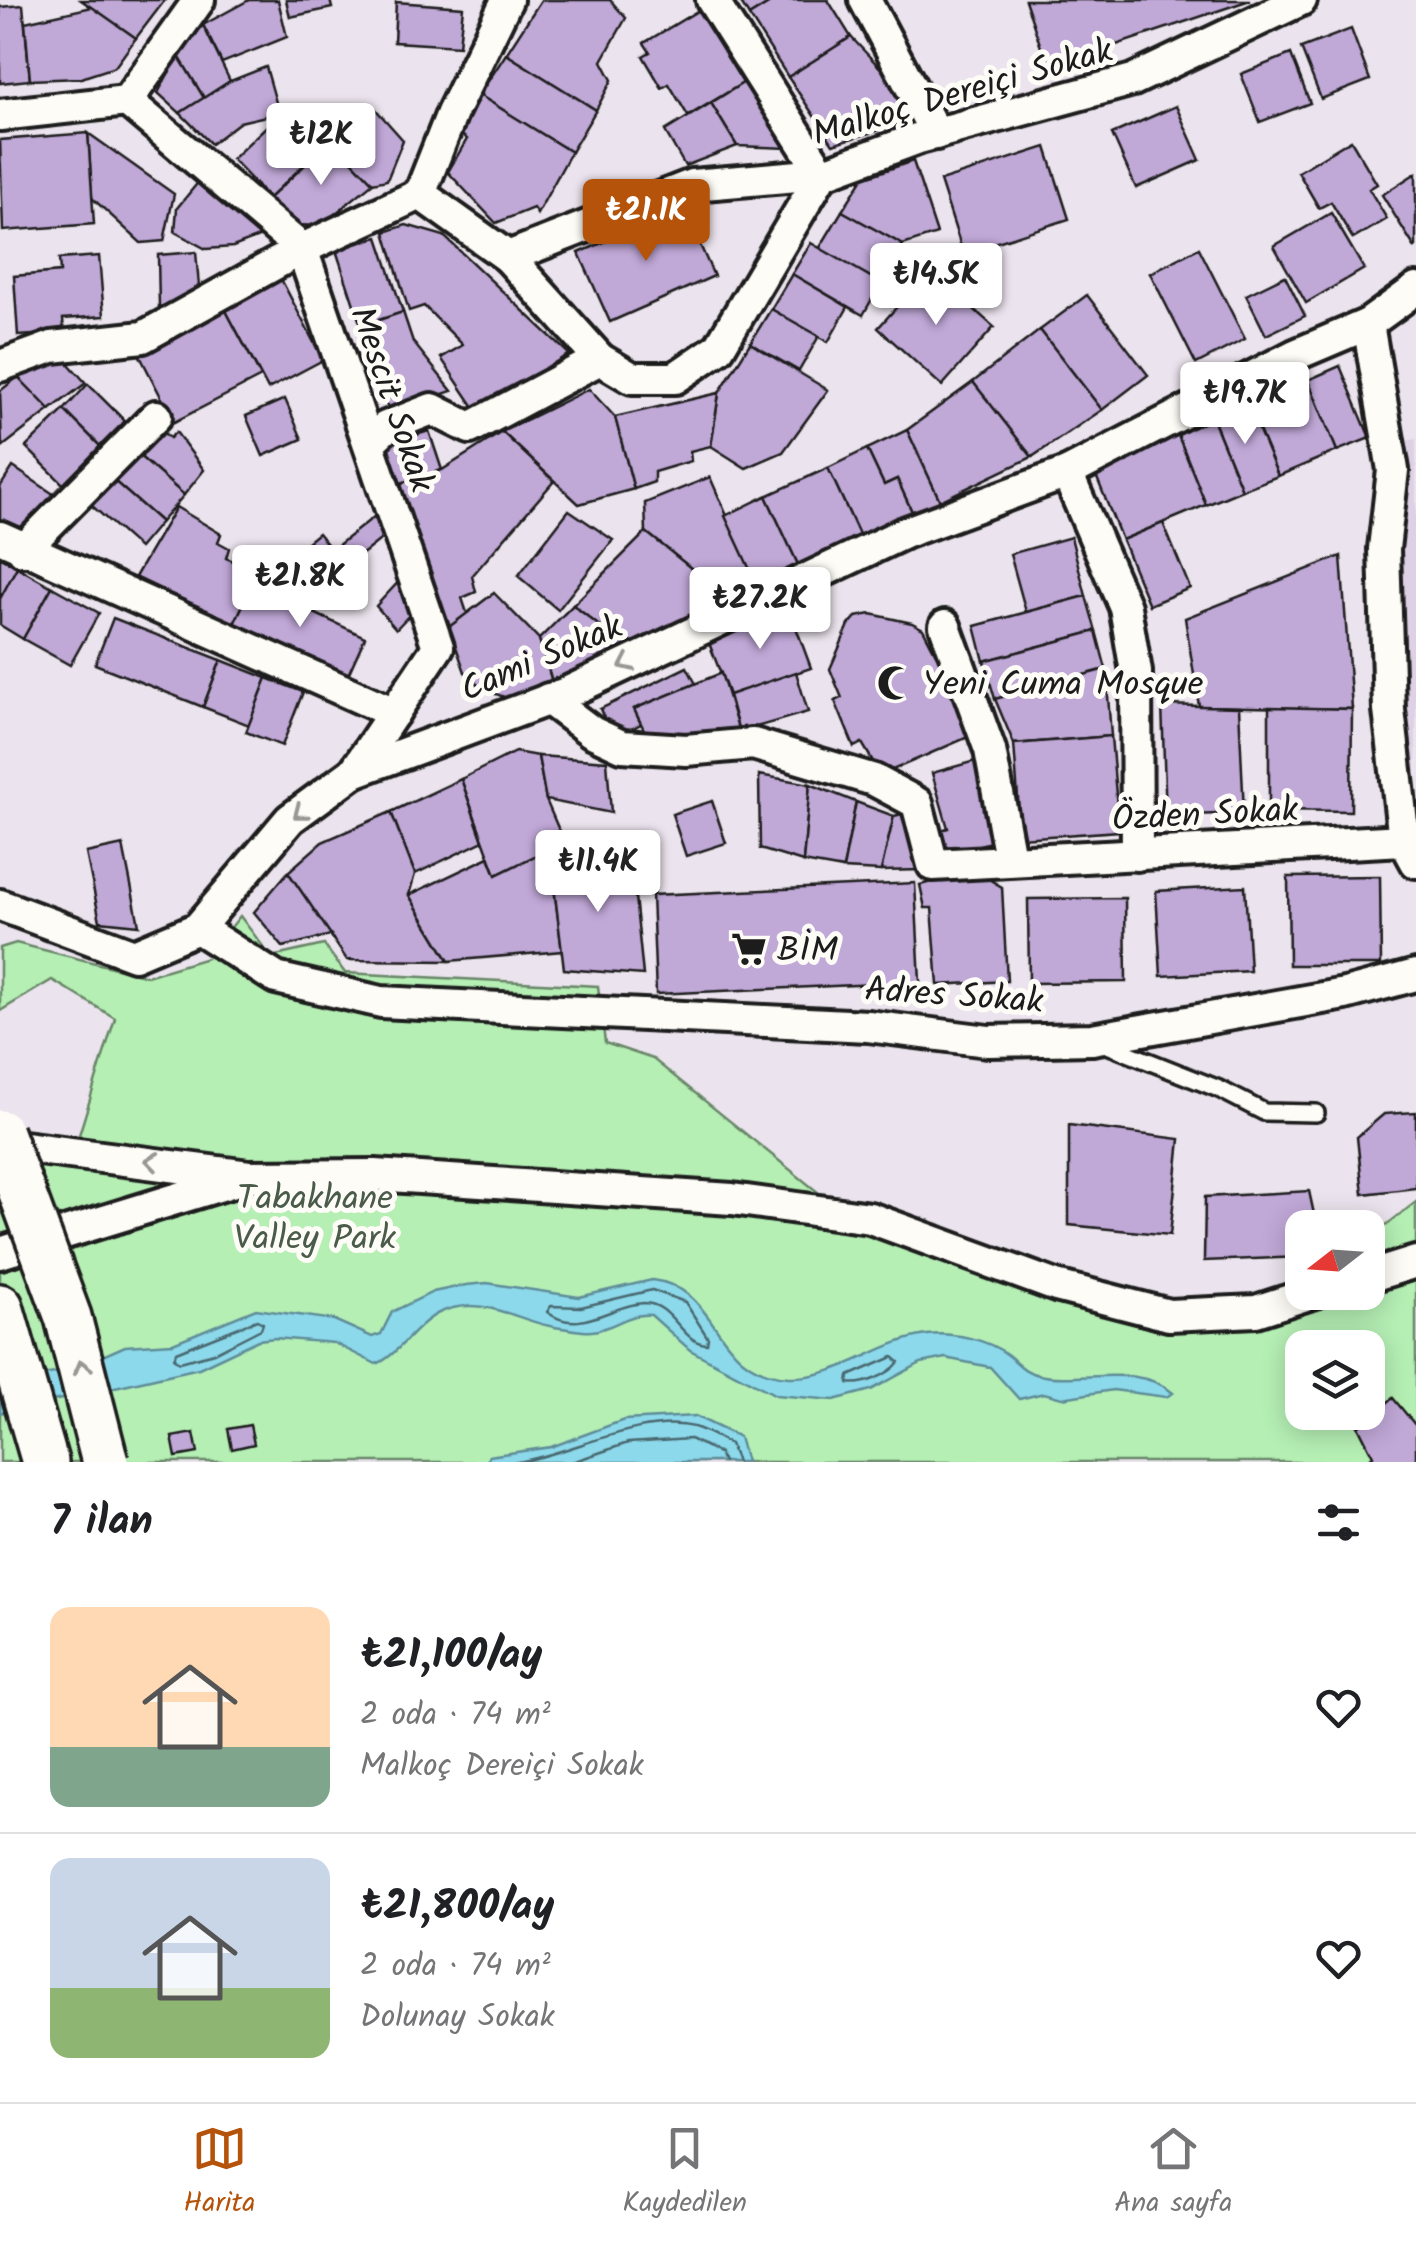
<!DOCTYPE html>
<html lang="tr">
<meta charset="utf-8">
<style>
:root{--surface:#fff;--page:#f6f6f6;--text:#202124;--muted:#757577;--line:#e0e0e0;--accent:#b45309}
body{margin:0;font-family:Kalam,sans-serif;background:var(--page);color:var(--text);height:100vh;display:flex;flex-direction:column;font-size:38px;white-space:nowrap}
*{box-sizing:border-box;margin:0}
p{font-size:32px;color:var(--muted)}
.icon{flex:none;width:55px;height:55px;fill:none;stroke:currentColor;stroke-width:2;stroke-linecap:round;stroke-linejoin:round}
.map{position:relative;height:1462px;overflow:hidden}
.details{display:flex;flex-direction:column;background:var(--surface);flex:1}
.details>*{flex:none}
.needle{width:65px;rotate:253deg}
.fabs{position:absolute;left:1285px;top:1210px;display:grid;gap:20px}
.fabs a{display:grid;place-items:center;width:100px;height:100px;border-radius:20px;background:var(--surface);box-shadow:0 5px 25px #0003;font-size:50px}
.price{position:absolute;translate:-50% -85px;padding:0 22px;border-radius:10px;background:#fff;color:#222;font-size:32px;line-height:65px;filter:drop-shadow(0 2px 5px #0008)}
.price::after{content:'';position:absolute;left:50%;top:60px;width:30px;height:22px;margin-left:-15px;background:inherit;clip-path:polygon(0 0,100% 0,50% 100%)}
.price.on{background:var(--accent);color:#fff}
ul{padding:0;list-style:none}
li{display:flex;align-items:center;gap:30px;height:250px;padding:0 50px}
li+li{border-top:2px solid var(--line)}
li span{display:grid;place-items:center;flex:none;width:280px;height:200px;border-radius:20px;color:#555}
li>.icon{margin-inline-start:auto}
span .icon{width:120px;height:120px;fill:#fffc;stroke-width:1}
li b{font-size:42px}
h2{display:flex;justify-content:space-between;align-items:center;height:120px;padding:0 50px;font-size:42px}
.menu{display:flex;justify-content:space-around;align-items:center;height:140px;border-top:2px solid var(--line);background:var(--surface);font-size:28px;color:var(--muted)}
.menu a{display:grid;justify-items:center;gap:5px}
.menu .on{color:var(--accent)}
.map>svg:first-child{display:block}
</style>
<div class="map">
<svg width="1416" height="1462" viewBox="0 0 1416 1462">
<rect width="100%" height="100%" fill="#ebe3ed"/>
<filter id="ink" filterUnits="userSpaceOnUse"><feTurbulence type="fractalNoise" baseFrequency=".01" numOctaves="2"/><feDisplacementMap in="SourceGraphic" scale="20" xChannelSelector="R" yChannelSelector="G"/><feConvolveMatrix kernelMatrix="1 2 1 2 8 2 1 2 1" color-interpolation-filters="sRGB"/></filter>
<g filter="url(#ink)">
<!-- built -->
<path fill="#ded1e6" d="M1416,439V778L1400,716L1394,551L1406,441Z"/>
<!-- green -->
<path fill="#b5efb4" stroke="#688668" stroke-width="2.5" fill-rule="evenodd" d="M240,916L271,957L324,945L345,973L598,986L605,1043L653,1059L866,1231L1160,1325L1302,1292H1368V1239L1416,1202V1462H0V1169L79,1135L115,1018L52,980L0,1011V948L16,943L147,976L207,958ZM1302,1348H1368V1412H1302Z"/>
<!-- water -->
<g fill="#8cd9eb" stroke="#5f8d98" stroke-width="2.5">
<path d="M652,1280C722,1288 710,1372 789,1377C840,1379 879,1341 927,1335C953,1332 987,1339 1008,1355C1019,1364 1024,1372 1039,1375C1080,1384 1138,1362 1173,1393L1166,1397L1113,1390L1062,1398L1044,1393L1019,1399L990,1367L945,1358L921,1363L871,1390L834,1400L776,1395L690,1350L651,1315C629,1312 613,1329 592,1331C582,1332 571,1329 561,1328C521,1324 484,1293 441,1312C417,1322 396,1358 376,1364L334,1343L275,1338L258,1340L199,1368L0,1413V1381L69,1371L125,1346L173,1343L256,1309L334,1320L372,1337L381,1334L392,1312L433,1292L466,1285L487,1283L579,1297Z"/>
<path d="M695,1416L739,1437L746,1462H487L489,1456L551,1447L624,1420Z"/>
</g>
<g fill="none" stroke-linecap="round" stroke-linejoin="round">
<!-- shore -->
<g stroke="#49686f" stroke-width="2.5">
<path d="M652,1290L685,1302L708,1338L707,1344C682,1344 673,1303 644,1303C611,1304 580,1337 547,1312L551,1306L581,1307Z"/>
<path d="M257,1320L263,1323L261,1329L214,1353L180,1362L174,1359L176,1352Z"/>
<path d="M893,1357L899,1362C889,1375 863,1386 848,1383L849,1376Z"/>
<path d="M518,1462C570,1454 642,1414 694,1427C706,1430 719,1439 730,1444L737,1462"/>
<path d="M572,1462L628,1443L690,1439L719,1453L723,1462"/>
</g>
</g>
<!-- building -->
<g fill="#c0a8d7" stroke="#1c1c1c" stroke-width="2.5">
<path d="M81,0H165L136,38Z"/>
<path d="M249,0H278L287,37L222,63L203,25Z"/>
<path d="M286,0H330L332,8L290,17Z"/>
<path d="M541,0H610L626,18L602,61L612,80L596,110L506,54Z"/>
<path d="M739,0H775L749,16Z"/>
<path d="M775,0H828L851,37L788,77L749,16Z"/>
<path d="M1025,0H1250L1048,68Z"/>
<path d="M396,2L463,7L459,46L394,42Z"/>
<path d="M23,5L30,80L0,83V7Z"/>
<path d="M92,7L136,38L115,67L81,78L30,80L25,22Z"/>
<path d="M699,10L743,83L688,116L669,84L662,88L643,56L650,52L644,43Z"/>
<path d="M203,25L230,81L204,98L178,55L192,31Z"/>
<path d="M1351,29L1370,80L1321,99L1301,48Z"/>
<path d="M851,37L902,91L906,122L833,144L788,77Z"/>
<path d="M506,54L596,110L571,152L479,95Z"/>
<path d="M1291,54L1310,103L1260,122L1241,74Z"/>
<path d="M178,55L204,98L180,113L158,93Z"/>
<path d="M266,67L279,113L240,122L211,144L180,113L230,81Z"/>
<path d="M743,83L754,84L782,128L787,148L737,146L711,103Z"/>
<path d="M479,95L571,152L537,214L533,208L496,223L448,172L467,139L456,131Z"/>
<path d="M711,103L737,146L685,166L665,131Z"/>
<path d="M371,104L403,140L387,180L373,183L332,140Z"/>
<path d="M1176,106L1200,160L1136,188L1112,134Z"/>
<path d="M273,120L310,159L269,198L232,159Z"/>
<path d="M88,133L174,194L164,241L141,243L92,198Z"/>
<path d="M88,133L94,224L3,231L0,140Z"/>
<path d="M332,140L373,183L320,226L296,225L269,198Z"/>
<path d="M1351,140L1377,184L1369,189L1387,219L1353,239L1331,202L1319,208L1298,172Z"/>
<path d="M1046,147L1069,219L963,253L940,181Z"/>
<path d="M913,161L937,234L903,245L842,211L863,178Z"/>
<path d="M1416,173V247L1415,248L1382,195Z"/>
<path d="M200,180L261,236L233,247L206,249L175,232L177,208Z"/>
<path d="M683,207L714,276L610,322L579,253Z"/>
<path d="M842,211L903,245L881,283L819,249Z"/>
<path d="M1331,213L1364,269L1306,303L1274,246Z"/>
<path d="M406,225L444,236L569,354L476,410L441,358L463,345L424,306L409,311L385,232Z"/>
<path d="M378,237L403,312L361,326L336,250Z"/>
<path d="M811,243L881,283L863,315L792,274Z"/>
<path d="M1199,248L1245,339L1196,364L1150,273Z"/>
<path d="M196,252L200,298L159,307L158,255Z"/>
<path d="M99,256L104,316L63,319L64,333L18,336L14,276L60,272L59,259Z"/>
<path d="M930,270L994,327L942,386L878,328Z"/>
<path d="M792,274L848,307L828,342L771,309Z"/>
<path d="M1285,276L1305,316L1266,335L1246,295Z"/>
<path d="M281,279L323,360L268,389L225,309Z"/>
<path d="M1087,295L1148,375L1102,410L1040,330Z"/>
<path d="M225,309L261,377L174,422L139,354Z"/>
<path d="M771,309L819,336L799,371L750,343Z"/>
<path d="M403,312L413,342L452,391L389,412L361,326Z"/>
<path d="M1040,330L1102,410L1032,457L973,382Z"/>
<path d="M750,343L828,390L783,452L746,468L711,446L719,393Z"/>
<path d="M60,354L86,383L50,410L18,377L43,359Z"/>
<path d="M1340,366L1370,438L1337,451L1308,380Z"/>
<path d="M18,377L50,410L2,447L0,391Z"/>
<path d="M1308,380L1337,451L1278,476L1248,404Z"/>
<path d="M973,382L1032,457L940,501L907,430Z"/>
<path d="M88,384L125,421L100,446L64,410Z"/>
<path d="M589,389L615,417L634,489L579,504L502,432Z"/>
<path d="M719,393L711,446L690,451L691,461L654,472V482L634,489L615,417Z"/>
<path d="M285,399L302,439L263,456L246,416Z"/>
<path d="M1248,404L1278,476L1242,490L1213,419Z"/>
<path d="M64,410L100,446L64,485L26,447Z"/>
<path d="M1213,419L1242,490L1206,505L1177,433Z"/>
<path d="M159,429L170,438L176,432L204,470L184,495L137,454Z"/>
<path d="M907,430L940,501L913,514L897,479L884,485L867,449Z"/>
<path d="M429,431L442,470L398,484L384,445Z"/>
<path d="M502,432L554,481L472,576L476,592L462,598L468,616L449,627L398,484L442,470Z"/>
<path d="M1177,433L1206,505L1122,540L1093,468Z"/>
<path d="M867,449L884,485L897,479L913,514L861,539L828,468Z"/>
<path d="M137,454L184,495L161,522L113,480Z"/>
<path d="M13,467L58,497L25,546L0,530V487Z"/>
<path d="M828,468L861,539L800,569L766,496Z"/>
<path d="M710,477L759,589L714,611L697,573L646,532L645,503Z"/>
<path d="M113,480L161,522L139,548L91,505Z"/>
<path d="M766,496L800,569L759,589L725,516Z"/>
<path d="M176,507L221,534L218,542L229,548L226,558L238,563L234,572L253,584L234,624L135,577Z"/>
<path d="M569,510L613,540L558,610L518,576Z"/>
<path d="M375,516L389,533L346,567L332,550Z"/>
<path d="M1163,523L1190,588L1149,605L1122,540Z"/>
<path d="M646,532L697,573L714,611L620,656L607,632L573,605Z"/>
<path d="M318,533L346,567L311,595L284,561Z"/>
<path d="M1071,537L1086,596L1026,612L1010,554Z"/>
<path d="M1341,556L1352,709L1199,706L1185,618Z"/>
<path d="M0,557L17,567L0,599Z"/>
<path d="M17,567L52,587L23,639L0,625V599Z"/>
<path d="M403,577L413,611L396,629L376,606Z"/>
<path d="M253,584L365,637L347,677L234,624Z"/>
<path d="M52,587L99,613L70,665L23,639Z"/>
<path d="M494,593L539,639L554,688L515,701L482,689L465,672L449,627Z"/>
<path d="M1086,596L1096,631L984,661L975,626Z"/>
<path d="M787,603L811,668L729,695L709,643Z"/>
<path d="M573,605L607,632L620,656L554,688L539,639Z"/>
<path d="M871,614L912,623L923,629L936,654L942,651L960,697L955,700L968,737L881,775L862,743L854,747L835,701L842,698L830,669L849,625L856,617Z"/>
<path d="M113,618L221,660L203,707L95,664Z"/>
<path d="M1096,631L1106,669L995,699L984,661Z"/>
<path d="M221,660L267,678L249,725L203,707Z"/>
<path d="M687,667L696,684L634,709L641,724L613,738L600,709Z"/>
<path d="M1106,669L1111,736L1014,744L995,699Z"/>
<path d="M796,672L808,712L739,732L729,695Z"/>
<path d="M721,673L739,732L650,742L634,709Z"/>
<path d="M267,678L303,692L282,746L246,732Z"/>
<path d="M1162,705L1239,707L1244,813L1166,816Z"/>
<path d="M1269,707L1352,709L1351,811L1269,810Z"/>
<path d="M1111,736L1119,831L1021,838L1014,744Z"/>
<path d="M515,752L538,756L546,800L564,842L496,875L461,779Z"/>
<path d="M538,756L607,761L611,813L546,800Z"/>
<path d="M975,761L998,840L935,857L928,833L948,828L932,773Z"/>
<path d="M759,775L810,784L803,862L760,849Z"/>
<path d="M461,779L483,841L415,874L391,812Z"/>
<path d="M810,784L856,802L843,869L803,862Z"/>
<path d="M712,801L726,843L686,856L672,814Z"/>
<path d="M856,802L894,816L881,871L843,869Z"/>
<path d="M391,812L415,874L409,895L449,961L347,960L288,872L322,842Z"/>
<path d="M910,812L922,870L881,871L894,816Z"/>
<path d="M123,845L139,925L100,921L86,853Z"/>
<path d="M543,852L551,862L562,951L449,961L409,895L489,857L496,875Z"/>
<path d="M631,857L643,975L564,969L551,862Z"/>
<path d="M975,871L1002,887L1007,981L938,985L932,908H925L920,885Z"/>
<path d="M288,872L331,935L283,947L254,912Z"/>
<path d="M1380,876L1381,965H1289L1288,877Z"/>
<path d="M915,883L920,982L656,994L652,895Z"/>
<path d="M1245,886L1250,971L1161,976L1156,891Z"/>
<path d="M1125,898L1126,982L1029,983L1028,899Z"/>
<path d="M1416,1112V1188L1363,1194L1357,1137L1384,1114Z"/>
<path d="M1069,1125L1180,1139L1170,1235L1069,1225Z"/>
<path d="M1309,1191L1317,1228H1302V1257L1204,1261L1205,1197Z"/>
<path d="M1393,1398L1416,1426V1462H1365L1373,1456L1358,1426Z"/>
<path d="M250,1425L254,1444L232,1449L228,1429Z"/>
<path d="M194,1433L198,1453L176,1457L172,1437Z"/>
</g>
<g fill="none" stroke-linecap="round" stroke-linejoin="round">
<defs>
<path id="lane" d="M1100,1042L1219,1089L1264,1112L1316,1113"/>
<g id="street">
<path d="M865,0L936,134"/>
<path d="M127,101L302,249L438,647L354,772"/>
<path d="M127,101L199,0"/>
<path d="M0,115L127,101"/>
<path d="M420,194L508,257L692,185L822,174L919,138L1133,80L1301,0"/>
<path d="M420,194L452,113L507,0"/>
<path d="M508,257L600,359L632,378H675L719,348L822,174L712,0"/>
<path d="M1368,324L1393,470L1384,549L1389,710L1404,840L1416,862"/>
<path d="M0,366L52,347L143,337L302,249L420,194"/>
<path d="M369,443L386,427L432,409L470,428L600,359"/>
<path d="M1067,473L1125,607L1136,672L1137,855"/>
<path d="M0,537L394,713"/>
<path d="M23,550L156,416"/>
<path d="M945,626L990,750L1010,858"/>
<path d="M548,699L592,732L622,746L686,750L753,744L874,780L917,803L933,865L1404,840"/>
<path d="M0,905L134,955L198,928L290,819L354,772L566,693L904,533L1067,473L1295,355L1368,324L1416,289"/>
<path d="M198,928L276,978L381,1002L868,1026L988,1041L1092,1039L1345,994L1416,975"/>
<path d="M0,1144L249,1176L375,1175L732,1199L870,1218L1056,1286L1169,1315L1256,1311L1315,1292"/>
<path d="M0,1253L241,1179"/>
<path d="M1368,1277L1416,1262"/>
</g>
<path id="secondary" d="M0,1307L45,1462"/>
</defs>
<!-- lane casing -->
<use href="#lane" stroke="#1c1c1c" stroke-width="22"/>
<!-- street casing -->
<use href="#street" stroke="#1c1c1c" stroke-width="38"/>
<!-- secondary casing -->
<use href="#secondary" stroke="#1c1c1c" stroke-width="52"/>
<!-- lane -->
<use href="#lane" stroke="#fdfcf7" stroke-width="15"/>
<!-- street -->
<use href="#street" stroke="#fdfcf7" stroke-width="30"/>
<!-- secondary -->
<use href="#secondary" stroke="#fdfcf7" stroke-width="45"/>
<defs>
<path id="secondary-bridge" d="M0,1133L68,1317L105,1462"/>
</defs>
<!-- secondary-bridge casing -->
<use href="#secondary-bridge" stroke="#1c1c1c" stroke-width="52" stroke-linecap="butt"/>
<!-- secondary-bridge -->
<use href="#secondary-bridge" stroke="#fdfcf7" stroke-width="45"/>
</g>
<!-- one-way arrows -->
<defs><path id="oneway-chevron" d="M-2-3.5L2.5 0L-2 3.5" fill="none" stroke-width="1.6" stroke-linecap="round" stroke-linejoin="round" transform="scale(2.5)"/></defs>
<g stroke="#989794">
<use href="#oneway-chevron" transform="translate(626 664) rotate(155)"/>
<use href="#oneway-chevron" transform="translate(300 813) rotate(142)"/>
<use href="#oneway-chevron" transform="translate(152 1161) rotate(-172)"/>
<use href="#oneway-chevron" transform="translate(82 1367) rotate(-105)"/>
</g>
</g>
<!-- icons -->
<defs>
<symbol id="mosque-bare" viewBox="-9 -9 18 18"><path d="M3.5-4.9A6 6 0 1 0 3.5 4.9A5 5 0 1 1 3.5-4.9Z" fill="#1c1c1c" stroke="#fdfcf7" stroke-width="2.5" paint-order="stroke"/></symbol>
<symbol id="supermarket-bare" viewBox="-9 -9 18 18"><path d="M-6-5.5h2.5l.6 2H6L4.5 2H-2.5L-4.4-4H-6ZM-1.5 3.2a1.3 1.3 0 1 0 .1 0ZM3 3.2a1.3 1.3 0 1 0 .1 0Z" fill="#1c1c1c" stroke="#fdfcf7" stroke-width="2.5" paint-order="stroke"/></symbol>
</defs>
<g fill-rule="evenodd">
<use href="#mosque-bare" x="870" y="658" width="50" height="50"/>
<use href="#supermarket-bare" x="724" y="924" width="50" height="50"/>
</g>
<g text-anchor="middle" stroke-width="10" stroke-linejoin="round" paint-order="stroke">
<!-- street labels -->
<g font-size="35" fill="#1c1c1c" stroke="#fdfcf7">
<text transform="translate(962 91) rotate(-16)" y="12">Malkoç Dereiçi Sokak</text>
<text transform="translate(393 399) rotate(71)" y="12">Mescit Sokak</text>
<text transform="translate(541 657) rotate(-23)" y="12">Cami Sokak</text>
<text transform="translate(1205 813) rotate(-3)" y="12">Özden Sokak</text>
<text transform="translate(954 994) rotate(4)" y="12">Adres Sokak</text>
</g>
<!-- poi labels -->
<g font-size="35" fill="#1c1c1c" stroke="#fdfcf7" text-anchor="start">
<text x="923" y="695">Yeni Cuma Mosque</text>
<text x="777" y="961">BİM</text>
</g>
<!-- park labels -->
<g font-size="35" fill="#4a5b4a" stroke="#fdfcf7">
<text x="315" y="1209">Tabakhane<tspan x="315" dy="40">Valley Park</tspan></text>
</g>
</g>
</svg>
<div class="fabs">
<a><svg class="needle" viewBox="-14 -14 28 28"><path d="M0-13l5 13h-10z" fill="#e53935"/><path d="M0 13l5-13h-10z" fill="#757577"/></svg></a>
<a><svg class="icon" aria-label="layers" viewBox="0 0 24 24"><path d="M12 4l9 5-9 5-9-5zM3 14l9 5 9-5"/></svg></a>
</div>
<b class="price" style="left:321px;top:188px">₺12K</b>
<b class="price on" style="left:646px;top:264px">₺21.1K</b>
<b class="price" style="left:936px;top:328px">₺14.5K</b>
<b class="price" style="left:1245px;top:447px">₺19.7K</b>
<b class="price" style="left:300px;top:630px">₺21.8K</b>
<b class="price" style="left:760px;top:652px">₺27.2K</b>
<b class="price" style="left:598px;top:915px">₺11.4K</b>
</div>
<section class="details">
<h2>7 ilan<svg class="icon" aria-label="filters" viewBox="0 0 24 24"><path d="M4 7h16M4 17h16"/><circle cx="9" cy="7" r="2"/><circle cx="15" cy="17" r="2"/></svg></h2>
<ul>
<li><span style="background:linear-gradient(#ffd9b3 70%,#7fa58c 0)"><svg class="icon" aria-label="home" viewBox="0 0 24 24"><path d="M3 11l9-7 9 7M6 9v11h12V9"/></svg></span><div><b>₺21,100/ay</b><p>2 oda · 74 m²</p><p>Malkoç Dereiçi Sokak</p></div><svg class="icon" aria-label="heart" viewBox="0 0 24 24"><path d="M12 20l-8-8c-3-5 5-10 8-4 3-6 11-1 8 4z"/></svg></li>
<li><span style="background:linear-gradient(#c9d6e8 65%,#8fb573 0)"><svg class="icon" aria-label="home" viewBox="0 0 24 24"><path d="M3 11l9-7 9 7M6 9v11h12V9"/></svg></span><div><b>₺21,800/ay</b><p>2 oda · 74 m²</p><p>Dolunay Sokak</p></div><svg class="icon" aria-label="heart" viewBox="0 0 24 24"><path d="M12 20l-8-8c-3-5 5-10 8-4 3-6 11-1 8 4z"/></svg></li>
</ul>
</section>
<nav class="menu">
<a class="on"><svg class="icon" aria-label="map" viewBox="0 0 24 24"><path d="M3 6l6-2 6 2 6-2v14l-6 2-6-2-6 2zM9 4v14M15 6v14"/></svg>Harita</a>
<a><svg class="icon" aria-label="saved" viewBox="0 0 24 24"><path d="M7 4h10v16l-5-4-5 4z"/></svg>Kaydedilen</a>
<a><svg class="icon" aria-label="home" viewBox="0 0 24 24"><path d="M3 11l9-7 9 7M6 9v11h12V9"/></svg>Ana sayfa</a>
</nav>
